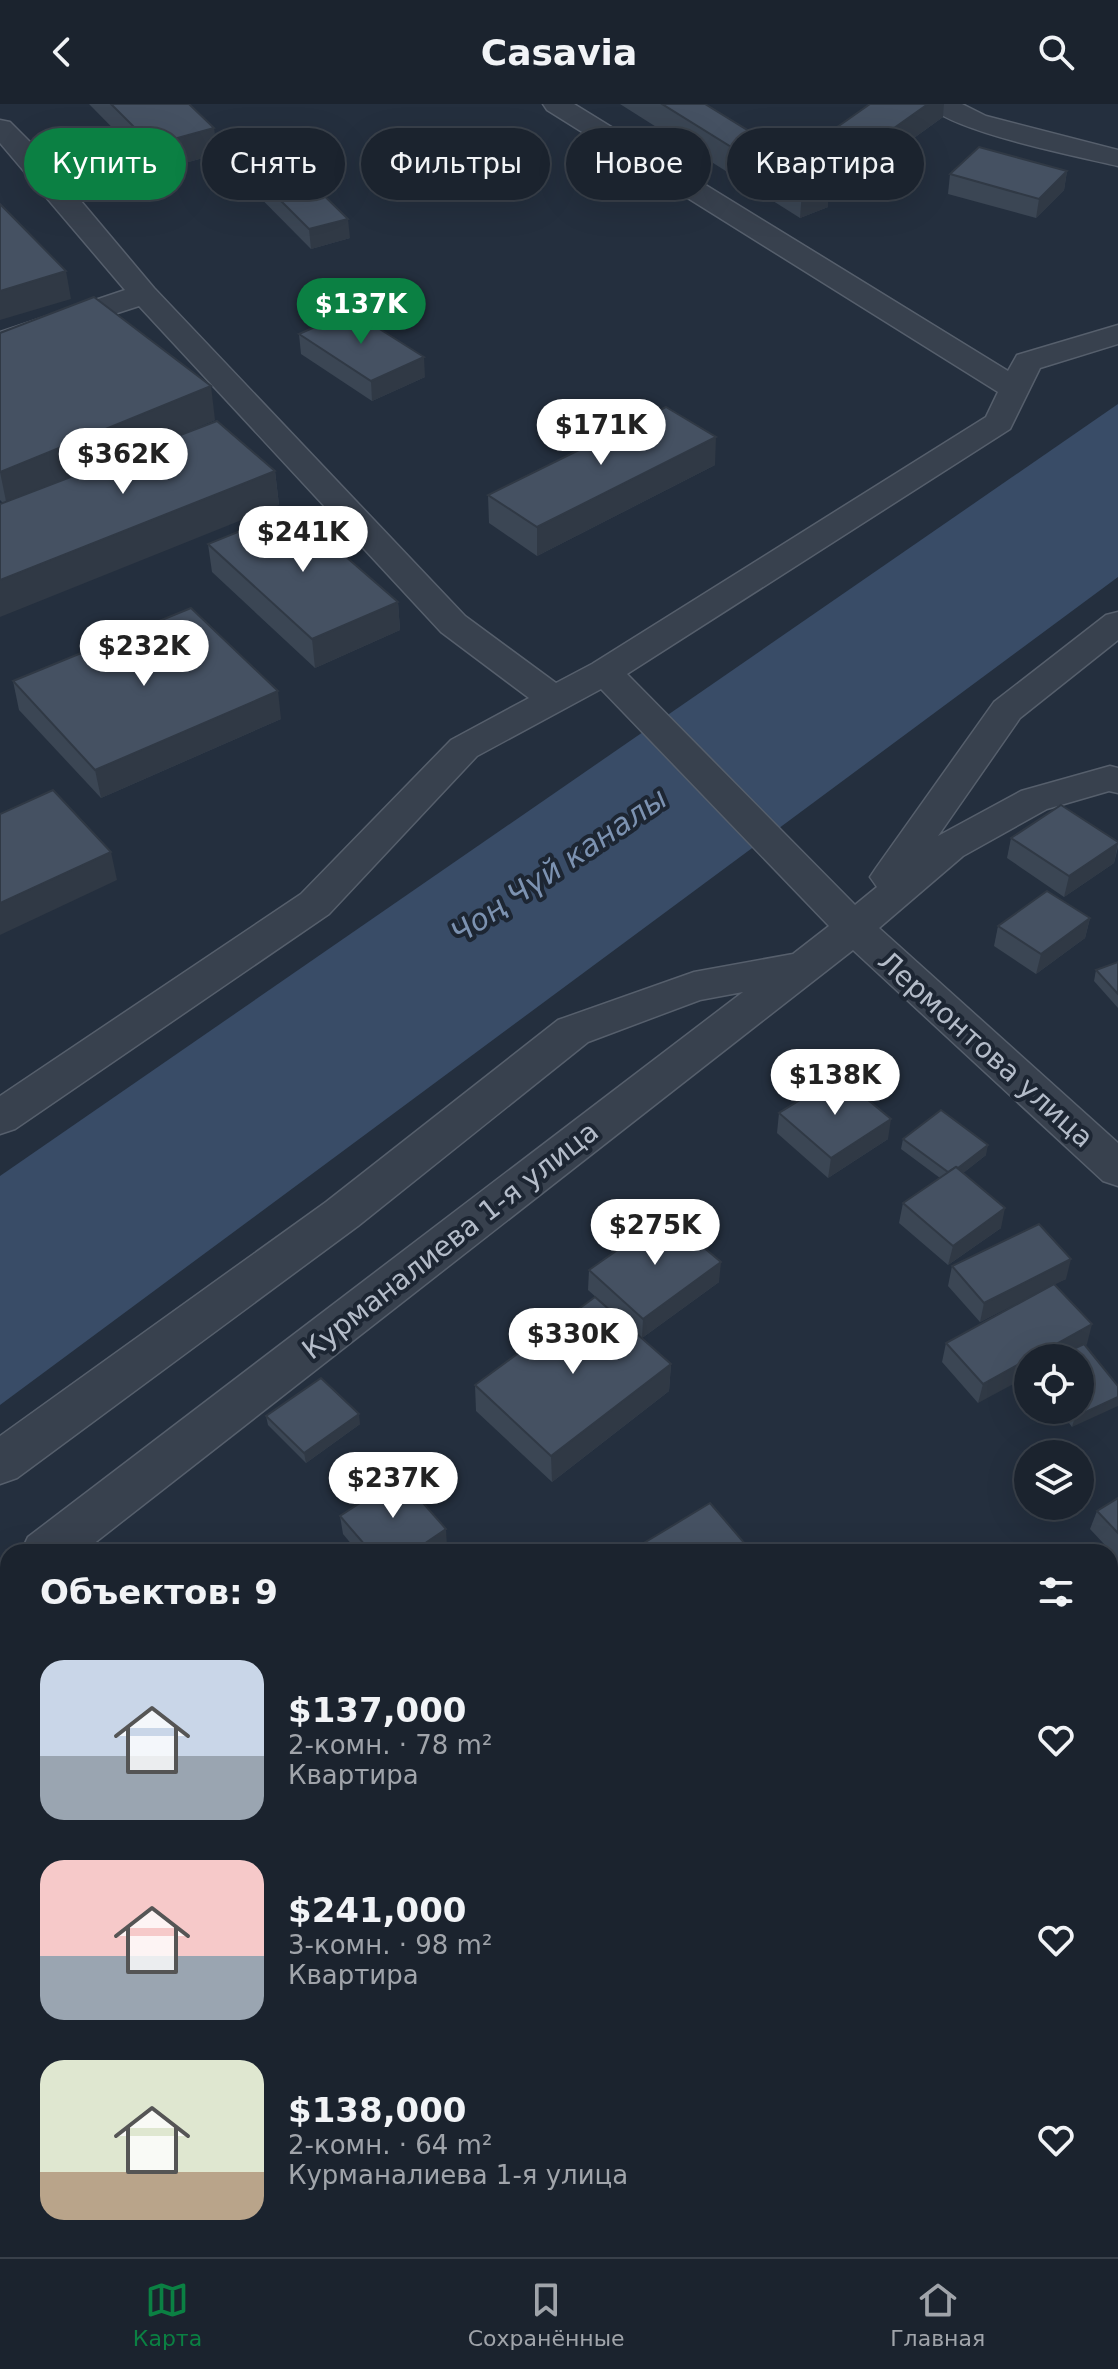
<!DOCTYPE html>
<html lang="ru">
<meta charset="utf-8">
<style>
:root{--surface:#1b232e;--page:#242b36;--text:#f1f3f6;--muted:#a0a4aa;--line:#39404a;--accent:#0b8043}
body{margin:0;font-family:"DejaVu Sans",sans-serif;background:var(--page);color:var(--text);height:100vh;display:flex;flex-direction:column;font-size:30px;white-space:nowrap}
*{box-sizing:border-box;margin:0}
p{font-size:26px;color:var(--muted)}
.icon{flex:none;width:44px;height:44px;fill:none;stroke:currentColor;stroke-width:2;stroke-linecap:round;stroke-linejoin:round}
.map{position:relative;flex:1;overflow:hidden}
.sheet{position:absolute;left:0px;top:1440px;width:1118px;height:714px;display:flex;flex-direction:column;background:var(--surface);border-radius:24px 24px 0 0;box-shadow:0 8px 32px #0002,0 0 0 2px var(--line)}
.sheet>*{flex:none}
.banner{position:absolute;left:24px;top:24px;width:1070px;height:72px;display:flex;gap:16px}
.fabs{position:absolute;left:1014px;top:1240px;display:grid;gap:16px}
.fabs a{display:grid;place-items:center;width:80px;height:80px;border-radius:50%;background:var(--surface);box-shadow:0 8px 32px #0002,0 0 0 2px var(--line);font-size:40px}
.price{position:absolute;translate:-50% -68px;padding:0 18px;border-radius:28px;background:#fff;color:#222;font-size:26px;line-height:52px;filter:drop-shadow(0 2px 4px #0008)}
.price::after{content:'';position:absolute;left:50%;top:48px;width:24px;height:18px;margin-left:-12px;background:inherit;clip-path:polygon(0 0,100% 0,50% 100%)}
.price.active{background:var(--accent);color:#fff}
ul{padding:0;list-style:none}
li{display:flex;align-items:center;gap:24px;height:200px;padding:0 40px}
li span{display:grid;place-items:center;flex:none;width:224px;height:160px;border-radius:24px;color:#555}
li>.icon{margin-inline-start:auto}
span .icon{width:96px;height:96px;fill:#fffc;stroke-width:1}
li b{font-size:34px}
h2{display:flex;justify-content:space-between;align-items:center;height:96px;padding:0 40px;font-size:34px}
.chip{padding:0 28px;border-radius:36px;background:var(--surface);box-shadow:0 8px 32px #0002,0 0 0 2px var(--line);font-size:28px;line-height:72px}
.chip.active{background:var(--accent);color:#fff}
header{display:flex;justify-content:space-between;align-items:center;height:104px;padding:0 40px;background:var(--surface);font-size:36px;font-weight:700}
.dock{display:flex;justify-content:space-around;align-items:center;height:112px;border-top:2px solid var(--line);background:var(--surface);font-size:22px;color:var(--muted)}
.dock a{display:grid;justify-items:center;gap:4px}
.dock .active{color:var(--accent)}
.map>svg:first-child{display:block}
</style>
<header><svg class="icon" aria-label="back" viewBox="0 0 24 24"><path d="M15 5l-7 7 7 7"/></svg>Casavia<svg class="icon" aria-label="search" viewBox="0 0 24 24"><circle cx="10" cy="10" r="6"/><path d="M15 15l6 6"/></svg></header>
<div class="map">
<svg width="1118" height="2153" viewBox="0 0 1118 2153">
<rect width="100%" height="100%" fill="#242f3e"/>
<!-- water -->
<path fill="#394c67" d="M1118,300V473L0,1301V1072Z"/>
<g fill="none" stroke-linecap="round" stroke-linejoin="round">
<defs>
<g id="minor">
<path d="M543,0H574L1008,267L1017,251L1118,221V240L1040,264L1010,325L627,570L855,801L877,783L870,773L876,764L994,598L1106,511L1118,508V536L1020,614L938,732L1021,687L1110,662L1118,664V689L1109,687L1047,705L963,752L879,824L1118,1039V1082L1103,1077L853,846L83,1448H21L28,1433L743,888L700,896L588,938L358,1122L17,1374L0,1380V1332L326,1098L558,916L694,868L793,850L829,822L601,585L477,652L329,810L15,1025L0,1030V992L301,790L451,636L529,594L441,528L139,202L0,247V228L125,186L0,39V16L10,18L39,47L154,184L465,512L556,579L592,560L986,313L998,288L547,6Z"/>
<path d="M928,0H962L986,12L1118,46V62C1081,53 947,27 928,0Z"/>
<path d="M8,1455V1502L0,1505V1458Z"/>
<path d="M0,1765L8,1768V1834L0,1831Z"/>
<path d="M1110,2047L1118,2050V2117L1110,2114Z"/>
<path d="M159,2146H221L224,2153H162Z"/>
</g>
</defs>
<!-- minor casing -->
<use href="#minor" stroke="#565f6c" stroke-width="3"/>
<!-- minor -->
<use href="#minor" fill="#38414e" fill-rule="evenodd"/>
</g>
<!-- wall -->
<g fill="#3b4654">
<path d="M89,0H189L218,50L155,67Z"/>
<path d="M620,0H705L793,54L870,0H944L943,13L828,96V103L800,114Z"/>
<path d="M217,33L350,134L311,145L219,52Z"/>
<path d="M1067,67L1064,86L1036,114L948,90L950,70Z"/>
<path d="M0,229L215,316L169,335L275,367L279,401L3,399L0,396Z"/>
<path d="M299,230L425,273L372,297L301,250Z"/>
<path d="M715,361L537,452L489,419L488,391Z"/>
<path d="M208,440L398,498L400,526L315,564L212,468Z"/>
<path d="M13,577L281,615L101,694L19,606Z"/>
<path d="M1011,734L1118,738V743L1114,759L1064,793L1007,754Z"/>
<path d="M1090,814L1085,834L1036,870L994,842L998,822Z"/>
<path d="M1118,858V904L1094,877L1096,866Z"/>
<path d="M779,1009L888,1035L828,1074L777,1029Z"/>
<path d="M903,1035L986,1051L963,1069L1001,1124L948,1161L899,1119L903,1099L940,1074L901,1045Z"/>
<path d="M952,1162L1066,1175L1054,1180L1087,1240L1085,1241L1118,1282L1072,1323L1059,1306H1080L1028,1254L978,1299L942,1258L946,1239L1050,1182L980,1218L948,1182Z"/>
<path d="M589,1166L719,1178L642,1234L588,1186Z"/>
<path d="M671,1260L669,1287L552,1378L476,1307L475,1281Z"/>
<path d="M266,1312L360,1320L306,1359L268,1321Z"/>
<path d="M1118,1394V1455L1090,1425L1097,1407Z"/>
<path d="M340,1412L447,1443L440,1448H358L343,1430Z"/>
<path d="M8,1680V1707L0,1690V1686Z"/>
<path d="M1118,1891V2038L1110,2029V1898Z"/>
</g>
<!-- shaded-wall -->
<g fill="#303945">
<path d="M928,0H944L943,13L828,96V103L800,114L802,87L825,73Z"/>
<path d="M214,24L218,50L155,67L152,41Z"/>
<path d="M1067,67L1064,86L1036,114L1039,95Z"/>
<path d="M348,115L350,134L311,145L309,125Z"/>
<path d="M66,167L71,195L0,216V187Z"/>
<path d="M424,253L425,273L372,297L371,277Z"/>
<path d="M211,282L215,316L7,402L0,368Z"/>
<path d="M716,333L715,361L537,452V423Z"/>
<path d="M275,367L279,401L0,513V476Z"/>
<path d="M398,498L400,526L315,564L312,535Z"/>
<path d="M278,587L281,615L101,694L95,666Z"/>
<path d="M1118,739L1114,759L1064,793L1069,772Z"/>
<path d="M111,748L117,776L0,831V799Z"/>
<path d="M1090,814L1085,834L1036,870L1041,850Z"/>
<path d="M891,1015L888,1035L828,1074L831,1054Z"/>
<path d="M988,1041L986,1051L948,1081L950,1070Z"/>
<path d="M1005,1104L1001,1124L948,1161L953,1142Z"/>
<path d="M1071,1155L1066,1175L980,1218L984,1199Z"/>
<path d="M721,1158L719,1178L642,1234L643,1215Z"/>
<path d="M1092,1220L1087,1240L1060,1254H1031Z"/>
<path d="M1028,1255V1272L978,1299L983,1280Z"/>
<path d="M671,1260L669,1287L552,1378L551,1352Z"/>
<path d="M1118,1293V1302L1072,1323L1075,1313Z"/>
<path d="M359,1310L360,1320L306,1359L304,1349Z"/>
<path d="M446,1425L447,1443L440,1448H412Z"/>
<path d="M8,1978V1995L0,1999V1981Z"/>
<path d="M8,2133V2146H13L0,2151V2136Z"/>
</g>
<!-- building -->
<g fill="#455162" stroke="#303945" stroke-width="2">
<path d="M111,0H189L214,24L152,41Z"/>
<path d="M662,0H705L793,54L870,0H928L825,73L830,77L802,87Z"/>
<path d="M255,24L348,115L309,125L217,33Z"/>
<path d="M979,43L1067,67L1039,95L950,70Z"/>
<path d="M0,100L66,167L0,187Z"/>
<path d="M94,193L211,282L0,368V229Z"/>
<path d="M351,207L424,253L371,277L299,230Z"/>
<path d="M666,303L716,333L537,423L488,391Z"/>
<path d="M217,317L275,367L0,476V400Z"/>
<path d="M292,406L398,498L312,535L208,440Z"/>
<path d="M191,504L278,587L95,666L13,577Z"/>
<path d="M53,686L111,748L0,799V710Z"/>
<path d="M1061,701L1118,738V739L1069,772L1011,734Z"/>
<path d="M1047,787L1090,814L1041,850L998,822Z"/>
<path d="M1118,858V890L1096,866Z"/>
<path d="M839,972L891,1015L831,1054L779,1009Z"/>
<path d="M941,1006L988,1041L958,1064L956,1063L948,1068L903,1035Z"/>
<path d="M956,1063L1005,1104L953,1142L903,1099Z"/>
<path d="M666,1112L721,1158L643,1215L589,1166Z"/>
<path d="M1039,1120L1071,1155L984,1199L952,1162Z"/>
<path d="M1054,1180L1092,1220L1031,1254H1028V1255L983,1280L946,1239Z"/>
<path d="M595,1193L671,1260L551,1352L475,1281Z"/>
<path d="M1084,1240L1118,1282V1293L1075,1313L1070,1306H1080V1254H1054Z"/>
<path d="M321,1274L359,1310L304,1349L266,1312Z"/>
<path d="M400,1373L446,1425L412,1448H371L340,1412Z"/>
<path d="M1118,1394V1429L1097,1407Z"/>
<path d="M710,1399L752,1448H629Z"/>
<path d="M8,1680V1701L0,1689V1686Z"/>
<path d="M5,1876L8,1886V1978L0,1981V1878Z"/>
<path d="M1118,1891V2016L1110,2007V1898Z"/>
<path d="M8,2042V2133L0,2136V2045Z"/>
<path d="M108,2146H126L130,2153H98Z"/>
<path d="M264,2146H370L374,2153H268Z"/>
</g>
<g text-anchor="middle" stroke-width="8" stroke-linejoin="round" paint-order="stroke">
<!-- street labels -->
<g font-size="28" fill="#b4bcc9" stroke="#1d2633">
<text transform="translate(986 945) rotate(42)" y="10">Лермонтова улица</text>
<text transform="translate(450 1136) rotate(-38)" y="10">Курманалиева 1-я улица</text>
</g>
<!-- water labels -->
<g font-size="30" font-style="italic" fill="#7c92b1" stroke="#1d2633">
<text transform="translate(559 762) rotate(-34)" y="10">Чоң Чүй каналы</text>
</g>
</g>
</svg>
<div class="fabs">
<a><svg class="icon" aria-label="locate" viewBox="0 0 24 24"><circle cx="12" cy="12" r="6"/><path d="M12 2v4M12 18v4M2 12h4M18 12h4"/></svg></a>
<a><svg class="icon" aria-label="layers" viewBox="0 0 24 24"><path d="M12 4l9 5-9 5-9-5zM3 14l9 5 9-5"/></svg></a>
</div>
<b class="price active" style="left:361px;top:242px">$137K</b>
<b class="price" style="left:601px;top:363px">$171K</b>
<b class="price" style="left:123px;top:392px">$362K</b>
<b class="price" style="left:303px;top:470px">$241K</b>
<b class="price" style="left:144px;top:584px">$232K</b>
<b class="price" style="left:835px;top:1013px">$138K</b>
<b class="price" style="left:655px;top:1163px">$275K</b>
<b class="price" style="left:573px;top:1272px">$330K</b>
<b class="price" style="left:393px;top:1416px">$237K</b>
<div class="banner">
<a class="chip active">Купить</a>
<a class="chip">Снять</a>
<a class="chip">Фильтры</a>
<a class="chip">Новое</a>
<a class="chip">Квартира</a>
</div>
<section class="sheet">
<h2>Объектов: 9<svg class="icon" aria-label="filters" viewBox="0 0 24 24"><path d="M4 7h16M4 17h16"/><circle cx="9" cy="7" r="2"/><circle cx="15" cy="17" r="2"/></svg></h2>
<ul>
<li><span style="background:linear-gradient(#c9d6e8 60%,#9aa5b1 0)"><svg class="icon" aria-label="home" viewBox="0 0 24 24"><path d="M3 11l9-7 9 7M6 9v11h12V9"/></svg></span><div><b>$137,000</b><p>2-комн. · 78 m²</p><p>Квартира</p></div><svg class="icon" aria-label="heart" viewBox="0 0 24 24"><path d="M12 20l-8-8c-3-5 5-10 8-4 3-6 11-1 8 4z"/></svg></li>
<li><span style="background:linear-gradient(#f6c9c9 60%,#9aa5b1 0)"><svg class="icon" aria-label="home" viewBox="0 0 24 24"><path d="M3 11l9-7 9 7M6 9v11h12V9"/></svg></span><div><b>$241,000</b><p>3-комн. · 98 m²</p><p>Квартира</p></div><svg class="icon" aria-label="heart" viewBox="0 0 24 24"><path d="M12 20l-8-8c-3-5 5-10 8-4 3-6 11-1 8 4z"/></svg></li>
<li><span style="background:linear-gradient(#dfe7d0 70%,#b9a48a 0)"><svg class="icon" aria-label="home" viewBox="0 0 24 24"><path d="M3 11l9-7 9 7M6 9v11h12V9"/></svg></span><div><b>$138,000</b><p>2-комн. · 64 m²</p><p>Курманалиева 1-я улица</p></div><svg class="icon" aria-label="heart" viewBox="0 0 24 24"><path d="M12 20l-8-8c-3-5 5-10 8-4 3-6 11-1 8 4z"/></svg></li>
</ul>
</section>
</div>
<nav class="dock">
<a class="active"><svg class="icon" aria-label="map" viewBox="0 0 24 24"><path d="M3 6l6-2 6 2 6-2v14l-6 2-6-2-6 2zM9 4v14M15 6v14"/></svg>Карта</a>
<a><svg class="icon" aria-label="saved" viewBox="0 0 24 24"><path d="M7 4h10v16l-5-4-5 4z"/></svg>Сохранённые</a>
<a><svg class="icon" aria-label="home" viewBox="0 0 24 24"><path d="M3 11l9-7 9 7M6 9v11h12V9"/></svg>Главная</a>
</nav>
